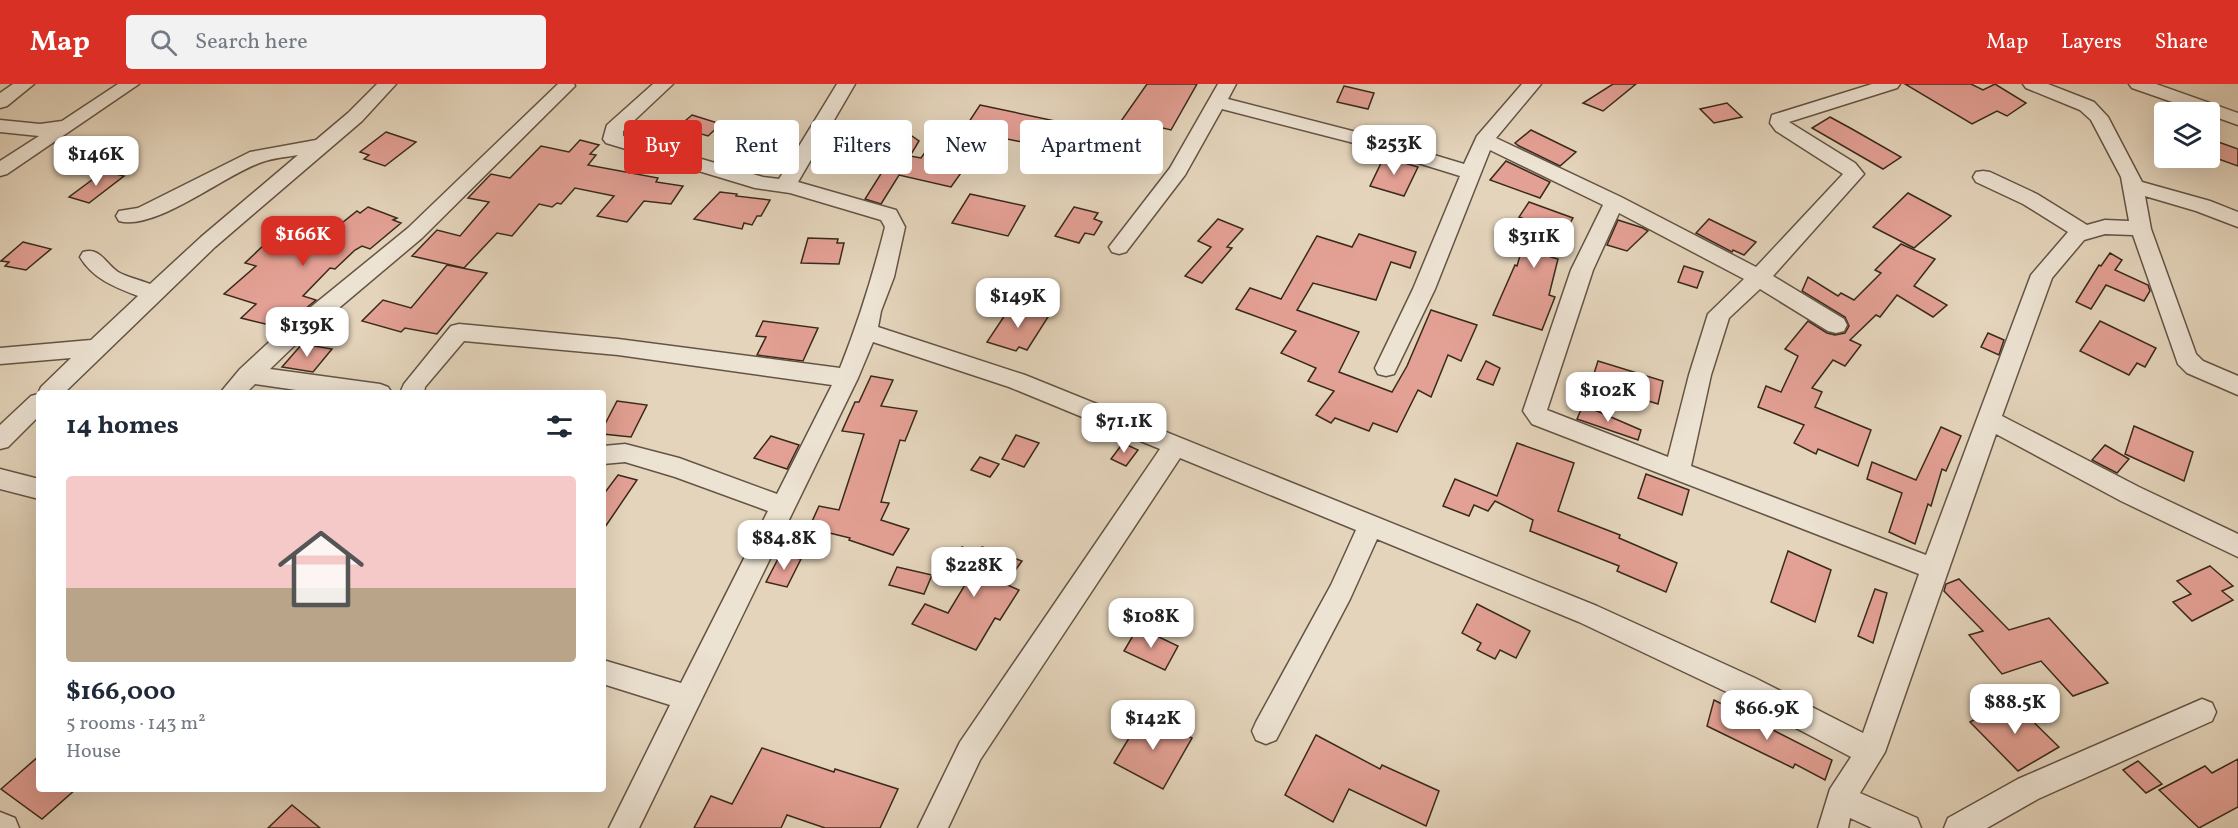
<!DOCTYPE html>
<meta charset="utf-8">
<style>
:root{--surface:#fff;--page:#f2f2f3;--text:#1f2937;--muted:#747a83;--line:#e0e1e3;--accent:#d93025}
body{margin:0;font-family:Vollkorn,serif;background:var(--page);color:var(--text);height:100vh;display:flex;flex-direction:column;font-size:22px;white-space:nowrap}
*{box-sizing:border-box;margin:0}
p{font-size:20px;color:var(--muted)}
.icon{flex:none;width:33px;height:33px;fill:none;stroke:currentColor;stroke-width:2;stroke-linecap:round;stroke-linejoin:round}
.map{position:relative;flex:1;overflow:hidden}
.sheet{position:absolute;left:36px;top:306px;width:570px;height:402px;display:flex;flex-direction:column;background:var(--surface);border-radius:6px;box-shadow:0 6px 24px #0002}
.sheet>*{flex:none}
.top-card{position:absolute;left:624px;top:36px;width:570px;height:54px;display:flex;gap:12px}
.controls{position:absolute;left:2154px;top:18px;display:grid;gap:12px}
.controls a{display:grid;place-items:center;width:66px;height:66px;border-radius:6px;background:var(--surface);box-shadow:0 6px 24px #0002;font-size:30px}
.price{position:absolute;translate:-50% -51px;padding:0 14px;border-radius:12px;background:#fff;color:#222;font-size:20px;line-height:39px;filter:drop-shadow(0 2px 3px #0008)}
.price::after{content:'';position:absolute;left:50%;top:36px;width:18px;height:14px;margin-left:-9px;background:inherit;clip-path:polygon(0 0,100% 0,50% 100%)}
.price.on{background:var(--accent);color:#fff}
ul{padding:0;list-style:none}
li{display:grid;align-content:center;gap:12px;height:318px;padding:0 30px}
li+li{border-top:2px solid var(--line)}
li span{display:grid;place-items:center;height:186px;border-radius:6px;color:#555}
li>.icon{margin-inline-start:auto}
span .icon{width:108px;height:108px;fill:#fffc;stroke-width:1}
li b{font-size:26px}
h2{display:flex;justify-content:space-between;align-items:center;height:72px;padding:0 30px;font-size:26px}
.chip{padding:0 21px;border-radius:6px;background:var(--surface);box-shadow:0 6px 24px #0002;font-size:21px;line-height:54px}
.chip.on{background:var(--accent);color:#fff}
header{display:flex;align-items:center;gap:36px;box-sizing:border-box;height:84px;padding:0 30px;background:var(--accent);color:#fff}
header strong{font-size:28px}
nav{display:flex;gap:33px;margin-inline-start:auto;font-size:21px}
.search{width:420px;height:54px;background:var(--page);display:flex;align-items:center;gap:15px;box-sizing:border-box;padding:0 21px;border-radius:6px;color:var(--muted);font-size:22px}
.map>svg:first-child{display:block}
</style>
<header>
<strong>Map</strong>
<div class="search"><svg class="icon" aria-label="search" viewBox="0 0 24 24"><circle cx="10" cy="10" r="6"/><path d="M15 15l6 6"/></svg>Search here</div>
<nav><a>Map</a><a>Layers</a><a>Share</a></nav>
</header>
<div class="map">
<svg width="2238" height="744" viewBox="0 0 2238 744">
<rect width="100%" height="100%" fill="#e4d4bb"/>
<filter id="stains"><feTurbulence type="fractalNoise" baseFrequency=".00333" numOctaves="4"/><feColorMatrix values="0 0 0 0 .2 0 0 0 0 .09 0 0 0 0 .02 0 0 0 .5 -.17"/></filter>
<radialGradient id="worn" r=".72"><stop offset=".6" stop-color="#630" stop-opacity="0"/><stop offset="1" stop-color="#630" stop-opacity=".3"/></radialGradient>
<!-- building -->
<g fill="#e3a094" stroke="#392a1c" stroke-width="1.5">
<path d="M1147,0H1197L1171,46L1163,44L1160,49L1119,40Z"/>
<path d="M1613,0H1636L1603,27L1583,19Z"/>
<path d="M1905,0H1971L1983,6L1995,0L2026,19L2007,32L1997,27L1972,40Z"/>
<path d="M1344,2L1374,9L1368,25L1337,18Z"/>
<path d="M1727,19L1742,33L1714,39L1700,25Z"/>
<path d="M980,21L1093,45L1080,70L988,51L951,103L899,91L881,120L865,115L884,85L831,75L844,54L884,61L881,66L896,69L909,50L919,57L910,72L921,74L941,46L961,50Z"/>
<path d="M692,31L721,40L708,52L678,43Z"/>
<path d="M1830,33L1852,45L1901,73L1883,85L1812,44Z"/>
<path d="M1531,46L1576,68L1560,82L1519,62L1515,59Z"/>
<path d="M386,48L416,58L385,82L364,75L369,71L360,68Z"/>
<path d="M2210,55L2238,65V82L2210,72Z"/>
<path d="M580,56L599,61L590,70L596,71L588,81L658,94L656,98L683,102L671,120L644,117L627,138L597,132L614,112L575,104L561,120L557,119L552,123L539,120L512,152L497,149L464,184L412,172L437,146L460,152L489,118L468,114L491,90L510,94L541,62L569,68Z"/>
<path d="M1384,73L1418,83L1404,112L1370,102Z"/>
<path d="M1506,77L1550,98L1540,114L1490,96Z"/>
<path d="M104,87L124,92L89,119L69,113Z"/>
<path d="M720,108L737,110L736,112L770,116L761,132H757L752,141L744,139L742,145L694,135Z"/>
<path d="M1908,109L1951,132L1914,164L1873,143Z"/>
<path d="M970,110L1025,122L1008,152L952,139Z"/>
<path d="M1529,118L1573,134L1551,173L1558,175L1549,211L1555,213L1542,246L1493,231L1515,181L1517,182L1530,137L1519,133Z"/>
<path d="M368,123L397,134L393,136L401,139L370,165L362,162L355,166L335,185L330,184L303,212L316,216L282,244L241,234L256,220L224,210L256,182L245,179L267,158L271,159L278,152L287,154L290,152L318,158L357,127L360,129Z"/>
<path d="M1074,123L1098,129L1094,135L1102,138L1094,151L1085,149L1079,159L1055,152Z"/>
<path d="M1218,135L1243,145L1227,163L1232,164L1202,199L1185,192L1211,163L1198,157Z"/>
<path d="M1709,135L1756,158L1744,171L1733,166L1732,168L1696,149Z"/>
<path d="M1618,136L1643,144L1648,147L1627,167L1607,161Z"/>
<path d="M1359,150L1416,168L1410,184L1391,178L1376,216L1313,199L1297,226L1359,248L1339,288L1392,308L1407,282L1431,226L1477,241L1461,277L1448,271L1431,313L1418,306L1397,348L1373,339L1369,347L1335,334L1331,339L1316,331L1334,307L1308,297L1316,284L1281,269L1296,247L1236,225L1250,204L1281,215L1317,152L1352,163Z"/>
<path d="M808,154L838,155L837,159H844L839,180L801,179Z"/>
<path d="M23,158L51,165L26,186L5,182L9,178L1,177Z"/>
<path d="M1901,160L1935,175L1914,202L1947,221L1933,233L1897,211L1880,233L1876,231L1850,256L1861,261L1845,282L1833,276L1812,304L1822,308L1815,323L1871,346L1858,382L1818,365L1816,370L1794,359L1804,341L1758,323L1766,302L1781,308L1798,272L1785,265L1808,237L1827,249L1835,251L1845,249L1849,242L1845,233L1802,207L1808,193L1838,212L1841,209L1854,216L1881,189L1875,186Z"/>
<path d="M2110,169L2122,176L2115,186L2148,201L2150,207L2144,217L2106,201L2091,225L2076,218L2099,181L2101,182Z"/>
<path d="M447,181L487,189L437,250L405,244L401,248L362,237L383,216L411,224Z"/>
<path d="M1684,182L1703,188L1697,204L1678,198Z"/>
<path d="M1011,222L1048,233L1027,266L1019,263L1016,267L987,258Z"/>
<path d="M763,237L818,244L803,277L757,271L766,253L756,252Z"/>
<path d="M2100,237L2156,264L2145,283L2137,279L2129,291L2080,267Z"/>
<path d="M1988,249L2004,256L1999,271L1981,263Z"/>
<path d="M302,260L332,265L313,288L282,283Z"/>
<path d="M1486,277L1500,284L1493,301L1477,295Z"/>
<path d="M1598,277L1663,297L1658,320L1591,299Z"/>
<path d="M871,292L893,296L881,322L917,327L905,357L900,356L881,418L889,419L881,436L909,445L893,471L849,456L850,454L809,444L819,422L839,426L864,350L842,347L855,318H859Z"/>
<path d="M617,317L647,321L631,353L603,350V344Z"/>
<path d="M1583,321L1641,346L1638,356L1577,335Z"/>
<path d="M2134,342L2193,368L2184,397L2125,370Z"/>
<path d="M1941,343L1961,352L1946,387L1942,385L1931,422L1928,420L1915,460L1889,448L1902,409L1867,395L1872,378L1916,396Z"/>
<path d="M1016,351L1039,359L1024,383L1002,375Z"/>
<path d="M771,352L799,361L787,385L754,374Z"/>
<path d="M1123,359L1138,366L1126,382L1111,375Z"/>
<path d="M1517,359L1574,379L1558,427L1620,451L1619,454L1677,479L1666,508L1617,487L1619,482L1530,447L1533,436L1495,417L1488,427L1474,421L1469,432L1443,422L1455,395L1497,412Z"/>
<path d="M2105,361L2129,375L2117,389L2092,376Z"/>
<path d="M980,373L999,380L990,393L971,386Z"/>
<path d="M1646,390L1689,406L1682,431L1638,414Z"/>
<path d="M618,391L637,396L603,446V411Z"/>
<path d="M962,463L979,469L982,463L1022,477L1005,500L1019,506L1000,536L995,534L976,566L912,540L925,520L948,529L971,491L950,484Z"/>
<path d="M1788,467L1831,486L1815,538L1771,518Z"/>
<path d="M780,471L801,475L787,503L766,498Z"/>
<path d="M2210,482L2233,502L2222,507L2233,516L2192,537L2173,518L2191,510L2177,497Z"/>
<path d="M897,483L932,491L924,510L889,501Z"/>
<path d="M1959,495L2009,546L2049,534L2108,599L2073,612L2041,577L2002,590L1969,551L1983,547L1944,507L1946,500Z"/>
<path d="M1875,505L1887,509L1873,559L1858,552Z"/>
<path d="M1477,520L1530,547L1516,574L1500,566L1495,575L1477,566L1481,559L1462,549Z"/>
<path d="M1138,543L1178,562L1165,586L1124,567Z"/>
<path d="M1714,616L1832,676L1825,696L1795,680L1793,684L1707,642Z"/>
<path d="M2011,616L2059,663L2018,687L1970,638Z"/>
<path d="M1144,629L1192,654L1163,705L1114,679Z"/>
<path d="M1316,651L1380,685L1382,681L1439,707L1426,742L1349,705L1333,738L1285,711Z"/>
<path d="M762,664L834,688L835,685L898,705L880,744H825L787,731L781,744H694L711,712L732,720Z"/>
<path d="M39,672V705H76L42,735L1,705Z"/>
<path d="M2238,675V723L2199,744L2159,706L2205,682L2212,689Z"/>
<path d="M2138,677L2162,700L2146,709L2123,686Z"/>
<path d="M292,721L320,744H268Z"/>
</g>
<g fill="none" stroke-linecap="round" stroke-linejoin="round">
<defs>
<g id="minor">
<path d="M13,0H34L7,22L0,24V9Z"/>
<path d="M118,0H139L7,90L0,92V77L39,52L0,48V36L40,40L62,37Z"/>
<path d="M377,0H396L362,37L215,163L64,309H39V332L8,363L0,365V341L31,312L38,310L41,303L71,274L0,280V264L91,256L138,212C115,203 93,195 80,173L83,168C100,163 105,179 118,188C127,193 140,196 150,200L201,153L298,71C286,73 273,74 262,78C224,91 156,147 119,137L116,132L119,127L138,124L250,68L316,56L348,29Z"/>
<path d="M558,0H574L575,2L422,154L295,261L270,285L380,300L388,303L392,309H317L255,300L246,309H220L240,285L279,249L408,144Z"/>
<path d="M653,0H673L623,47V52L763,93L779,95L837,0H855L798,98L896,126L905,143L894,193L881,227L878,243L1025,291L1597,522L1755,594L1863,649L1919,490L1532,340L1523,327L1571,186L1603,121L1490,66L1435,205L1394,290L1386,292L1378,290L1375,284L1413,205L1460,92L1350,58L1222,25L1185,91L1126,168L1119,170L1112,168L1109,163L1170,84L1218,0H1236L1228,15L1364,50L1464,80L1477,52L1522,0H1541L1496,54L1621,113L1756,183L1843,90L1776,47L1770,39L1772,31L1872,0H1900L1897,4L1789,38L1855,79L1864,90L1773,192L1844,235L1847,241L1844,247L1836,249L1828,247L1760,205L1729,234L1711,291L1691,382L1926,471L2031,191L2068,148L2023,120L1976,98L1973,93L1976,88L1983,87L1990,88L2037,110L2087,141L2105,136L2129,137L2121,93L2091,36L2080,26L2026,4L2023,0H2048L2094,18L2108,33L2142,98L2210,117L2238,128V143L2196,127L2145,112L2151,145L2196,270L2203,277L2238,292V311L2187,289L2178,280L2133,151L2105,150L2084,156L2052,194L2002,332L2139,403L2238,450V473L2121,417L1996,350L1885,668L1860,709L1917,734L1921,744H1872L1850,734L1848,744H1818L1830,705L1851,673L1735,612L1579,538L1377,455L1350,515L1276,656L1266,660L1256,656L1252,647L1256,638L1331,501L1356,446L1180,374L980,676L948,744H918L960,658L1160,365L1009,303L873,258L858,294L639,744H609L670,621L603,600V576L681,599L768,427L675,393L625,378L603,380V362L625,360L679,374L777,410L832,301L618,271L464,257L425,303L424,309H400L404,300L451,242L459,240L618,255L840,284C858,239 873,191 885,143L881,136L790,109L755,104L606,59L603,55L607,41ZM1619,129L1744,195L1708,230L1689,291L1668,373L1547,326L1593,186Z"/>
<path d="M2129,0H2156L2238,29V41L2210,31V28H2201L2132,4Z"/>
<path d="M0,385L39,395V415L0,405Z"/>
<path d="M2202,615L2212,619L2216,628L2212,637L2038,715L1987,744H1944L1948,734L2018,695Z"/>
<path d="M0,728L15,734L19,744H0Z"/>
</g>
</defs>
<!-- minor casing -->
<use href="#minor" stroke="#645444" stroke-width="3"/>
<!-- minor -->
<use href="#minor" fill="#ede3d3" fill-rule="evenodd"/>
</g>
<rect width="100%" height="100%" filter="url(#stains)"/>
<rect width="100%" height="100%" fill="url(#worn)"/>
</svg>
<div class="controls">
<a><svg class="icon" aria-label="layers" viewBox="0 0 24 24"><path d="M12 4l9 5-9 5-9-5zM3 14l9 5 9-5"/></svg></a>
</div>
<b class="price" style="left:1394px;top:92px">$253K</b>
<b class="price" style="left:96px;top:103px">$146K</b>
<b class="price on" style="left:303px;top:183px">$166K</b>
<b class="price" style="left:1534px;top:185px">$311K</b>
<b class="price" style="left:1018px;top:245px">$149K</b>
<b class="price" style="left:307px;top:274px">$139K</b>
<b class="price" style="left:1608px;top:339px">$102K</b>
<b class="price" style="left:1124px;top:370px">$71.1K</b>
<b class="price" style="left:784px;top:487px">$84.8K</b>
<b class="price" style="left:974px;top:514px">$228K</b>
<b class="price" style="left:1151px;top:565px">$108K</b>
<b class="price" style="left:2015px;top:651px">$88.5K</b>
<b class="price" style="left:1767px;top:657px">$66.9K</b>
<b class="price" style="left:1153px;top:667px">$142K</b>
<div class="top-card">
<a class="chip on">Buy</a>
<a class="chip">Rent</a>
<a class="chip">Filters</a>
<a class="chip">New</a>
<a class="chip">Apartment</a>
</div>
<section class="sheet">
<h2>14 homes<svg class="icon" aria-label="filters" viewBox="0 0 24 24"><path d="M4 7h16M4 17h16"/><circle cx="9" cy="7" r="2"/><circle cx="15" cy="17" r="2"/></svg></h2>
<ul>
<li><span style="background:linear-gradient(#f6c9c9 60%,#b9a48a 0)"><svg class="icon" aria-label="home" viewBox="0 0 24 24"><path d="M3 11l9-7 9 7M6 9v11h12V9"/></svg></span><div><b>$166,000</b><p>5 rooms · 143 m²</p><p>House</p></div></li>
</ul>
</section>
</div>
